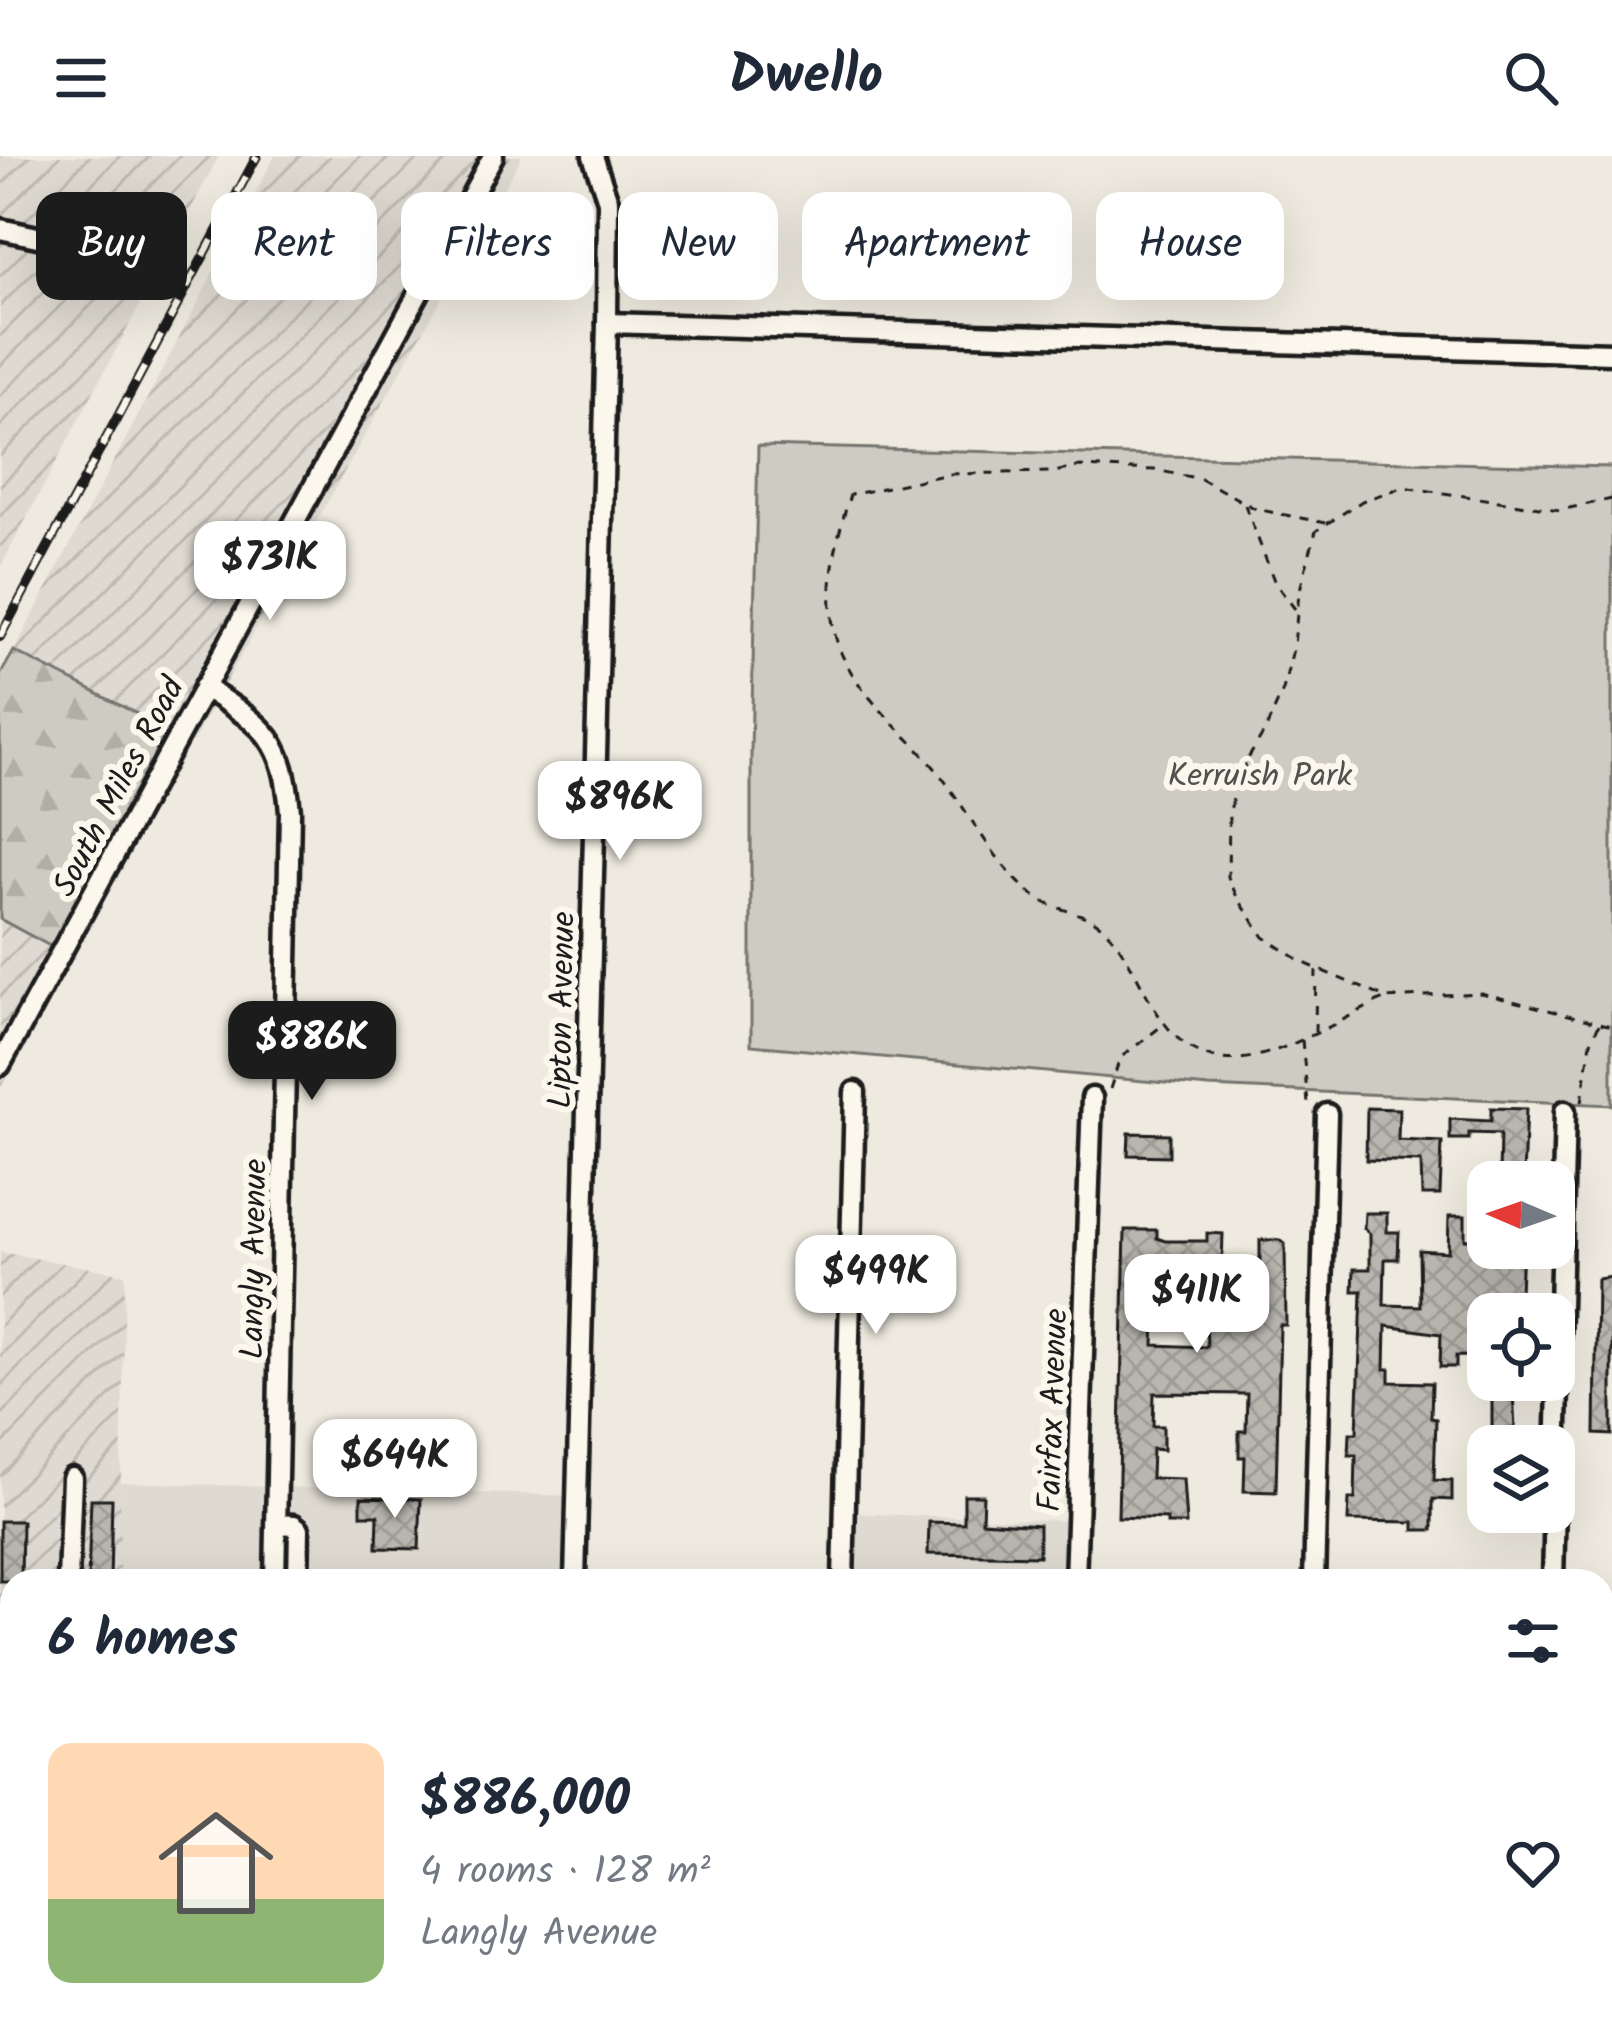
<!DOCTYPE html>
<meta charset="utf-8">
<style>
:root{--surface:#fff;--page:#f6f6f7;--text:#1f2937;--muted:#747a83;--accent:#1c1c1c}
body{margin:0;font-family:Kalam,sans-serif;background:var(--page);color:var(--text);height:100vh;display:flex;flex-direction:column;font-size:45px;white-space:nowrap}
*{box-sizing:border-box;margin:0}
p{font-size:39px;color:var(--muted)}
.icon{flex:none;width:66px;height:66px;fill:none;stroke:currentColor;stroke-width:2;stroke-linecap:round;stroke-linejoin:round}
.map{position:relative;flex:1;overflow:hidden}
.sheet{position:absolute;left:0px;top:1413px;width:1614px;height:471px;display:flex;flex-direction:column;background:var(--surface);border-radius:36px 36px 0 0;box-shadow:0 12px 48px #0002}
.sheet>*{flex:none}
.hud{position:absolute;left:36px;top:36px;width:1542px;height:108px;display:flex;gap:24px}
.needle{width:78px;rotate:272deg}
.buttons{position:absolute;left:1467px;top:1005px;display:grid;gap:24px}
.buttons a{display:grid;place-items:center;width:108px;height:108px;border-radius:24px;background:var(--surface);box-shadow:0 12px 48px #0002;font-size:60px}
.price{position:absolute;translate:-50% -102px;padding:0 27px;border-radius:24px;background:#fff;color:#222;font-size:39px;line-height:78px;filter:drop-shadow(0 3px 6px #0008)}
.price::after{content:'';position:absolute;left:50%;top:72px;width:36px;height:27px;margin-left:-18px;background:inherit;clip-path:polygon(0 0,100% 0,50% 100%)}
.price.selected{background:var(--accent);color:#fff}
ul{padding:0;list-style:none}
li{display:flex;align-items:center;gap:36px;height:300px;padding:0 48px}
li span{display:grid;place-items:center;flex:none;width:336px;height:240px;border-radius:24px;color:#555}
li>.icon{margin-inline-start:auto}
span .icon{width:144px;height:144px;fill:#fffc;stroke-width:1}
li b{font-size:51px}
h2{display:flex;justify-content:space-between;align-items:center;height:144px;padding:0 48px;font-size:51px}
.chip{padding:0 42px;border-radius:24px;background:var(--surface);box-shadow:0 12px 48px #0002;font-size:42px;line-height:108px}
.chip.selected{background:var(--accent);color:#fff}
header{display:flex;justify-content:space-between;align-items:center;height:156px;padding:0 48px;background:var(--surface);font-size:54px;font-weight:700}
.map>svg:first-child{display:block}
</style>
<header><svg class="icon" aria-label="menu" viewBox="0 0 24 24"><path d="M4 6h16M4 12h16M4 18h16"/></svg>Dwello<svg class="icon" aria-label="search" viewBox="0 0 24 24"><circle cx="10" cy="10" r="6"/><path d="M15 15l6 6"/></svg></header>
<div class="map">
<svg width="1612" height="1883" viewBox="0 0 1612 1883">
<defs>
<pattern id="industrial-furrows" width="10" height="10" patternUnits="userSpaceOnUse" patternTransform="scale(3)"><rect width="10" height="10" fill="#dedad1"/><path d="M-1 1l2-2M0 10L10 0M9 11l2-2" fill="none" stroke="#bebab3"/></pattern>
<pattern id="forest-firs" width="22" height="20" patternUnits="userSpaceOnUse" patternTransform="scale(3)"><rect width="22" height="20" fill="#ceccc2"/><path d="M5 1l3.5 6h-7zM16 11l3.5 6h-7z" fill="#b0afa6"/></pattern>
<pattern id="building-cross-hatch" width="8" height="8" patternUnits="userSpaceOnUse" patternTransform="scale(3)"><rect width="8" height="8" fill="#b9b6af"/><path d="M0 0l8 8M0 8l8-8" fill="none" stroke="#9e9c96"/></pattern>
</defs>
<rect width="100%" height="100%" fill="#eeeadf"/>
<filter id="ink" filterUnits="userSpaceOnUse"><feTurbulence type="fractalNoise" baseFrequency=".00833" numOctaves="2"/><feDisplacementMap in="SourceGraphic" scale="24" xChannelSelector="R" yChannelSelector="G"/><feConvolveMatrix kernelMatrix="1 2 1 2 8 2 1 2 1" color-interpolation-filters="sRGB"/></filter>
<g filter="url(#ink)">
<!-- built -->
<g fill="#dedad1">
<path d="M121,1326L578,1340L575,1425H116Z"/>
<path d="M845,1357L1077,1365L1075,1425H843Z"/>
</g>
<!-- industrial -->
<g fill="url(#industrial-furrows)">
<path d="M0,0H219L0,412Z"/>
<path d="M275,0H522L193,585L14,495Z"/>
<path d="M0,760L74,798L0,933Z"/>
<path d="M0,1096L125,1118L119,1425H12V1455H0Z"/>
<path d="M0,1512H12L10,1883H0Z"/>
<path d="M21,1872H674V1883H20Z"/>
</g>
<!-- forest -->
<path fill="url(#forest-firs)" stroke="#75746f" stroke-width="3" d="M14,495L178,579L61,796L0,763V519Z"/>
<!-- park -->
<path fill="#ceccc2" stroke="#75746f" stroke-width="3" d="M758,290L1612,311V949L1209,931L751,889V596Z"/>
<!-- building -->
<g fill="url(#building-cross-hatch)" stroke="#1c1c1c" stroke-width="3" fill-rule="evenodd">
<path d="M1367,952L1399,953L1398,984L1442,986L1440,1039H1422L1421,1006L1366,1004Z"/>
<path d="M1491,952L1526,953L1523,1020H1499L1500,978L1469,977V983H1450V963L1491,965Z"/>
<path d="M1129,977L1169,978V1000L1128,999Z"/>
<path d="M1365,1057H1387V1076H1399L1398,1103H1385L1384,1149L1420,1150L1419,1094L1448,1096L1449,1060H1465V1083H1488V1092H1522L1519,1158H1488V1201L1456,1200V1211H1440L1441,1178L1386,1170L1385,1213H1390V1226L1432,1227L1431,1262L1436,1263L1434,1324L1452,1325V1344L1433,1343V1374H1414V1366L1348,1365L1349,1343H1355L1356,1299H1349L1350,1277H1357L1362,1135H1353L1354,1113H1370V1078L1364,1072Z"/>
<path d="M1125,1074H1157V1082L1165,1085H1207V1077L1223,1078L1222,1109L1226,1113L1260,1114V1084H1280L1285,1088L1286,1169H1280L1276,1336L1244,1335L1245,1301H1239V1275H1246L1247,1238L1154,1237L1153,1270H1163V1294L1152,1293L1151,1322L1183,1323L1186,1368H1167V1363L1118,1361ZM1156,1140L1205,1141L1207,1191L1154,1189Z"/>
<path d="M1612,1121V1279L1595,1278L1597,1123Z"/>
<path d="M1492,1236H1513L1515,1273H1492Z"/>
<path d="M964,1339H983L982,1365L1039,1369V1400L928,1398L929,1366L964,1367Z"/>
<path d="M361,1341L421,1343L419,1393L377,1392L378,1359H361Z"/>
<path d="M91,1343H112L110,1425H88Z"/>
<path d="M0,1365H22L21,1425H0Z"/>
</g>
<g fill="none" stroke-linecap="round" stroke-linejoin="round">
<defs>
<g id="minor">
<path d="M0,73L131,101"/>
<path d="M607,167L1612,197"/>
<path d="M204,531C264,571 283,579 290,655L275,1425"/>
<path d="M0,909L493,0"/>
<path d="M277,1368L294,1369L299,1373L298,1425"/>
<path d="M68,1425L72,1322"/>
<path d="M575,1425L607,167L608,45L593,0"/>
<path d="M843,1425L855,936"/>
<path d="M1075,1425L1092,942"/>
<path d="M1314,1425L1327,958"/>
<path d="M1553,1425L1565,955"/>
<path d="M0,1802L2,1742"/>
<path d="M36,1883L37,1872"/>
<path d="M601,1883L602,1872"/>
<path d="M706,1883L707,1872"/>
<path d="M957,1883L958,1872"/>
<path d="M1209,1883V1872"/>
<path d="M1457,1883V1872"/>
</g>
<g id="major">
<path d="M0,1474H12"/>
<path d="M1602,1533H1612"/>
</g>
</defs>
<!-- minor casing -->
<use href="#minor" stroke="#1c1c1c" stroke-width="27"/>
<!-- major casing -->
<use href="#major" stroke="#1c1c1c" stroke-width="33"/>
<!-- path -->
<g stroke="#1c1c1c" stroke-width="3" stroke-dasharray="9 9" stroke-linecap="butt">
<path d="M1612,343L1560,354L1403,331L1362,345L1316,375L1299,437L1294,489L1283,534L1265,575L1239,617L1229,659L1228,721L1237,741L1264,781L1304,807L1386,842L1481,837L1612,870"/>
<path d="M1245,349L1275,427L1295,453"/>
<path d="M1326,367L1256,353L1201,323L1155,314L1078,311L1054,316L949,318L850,339C834,391 818,456 846,507C867,547 906,577 934,611C965,649 995,710 1034,740C1056,757 1088,754 1107,775C1145,816 1154,889 1216,902C1264,913 1342,862 1386,842"/>
<path d="M1315,876L1316,814"/>
<path d="M1302,884L1308,948"/>
<path d="M1110,933L1120,902L1163,869"/>
<path d="M1582,946L1591,886L1599,868"/>
</g>
<!-- minor -->
<use href="#minor" stroke="#fbf7ec" stroke-width="18"/>
<!-- major -->
<use href="#major" stroke="#fbf7ec" stroke-width="24"/>
<defs>
<path id="rail" d="M0,481L257,0"/>
</defs>
<!-- rail casing -->
<use href="#rail" stroke="#1c1c1c" stroke-width="10"/>
<!-- rail -->
<use href="#rail" stroke="#fbf7ec" stroke-width="6" stroke-dasharray="18" stroke-linecap="butt"/>
</g>
</g>
<g text-anchor="middle" stroke-width="12" stroke-linejoin="round" paint-order="stroke">
<!-- park labels -->
<g font-size="33" fill="#51514e" stroke="#fbf7ec">
<text x="1260" y="630">Kerruish Park</text>
</g>
<!-- street labels -->
<g font-size="33" fill="#1c1c1c" stroke="#fbf7ec">
<text transform="translate(117 630) rotate(-62)" y="12">South Miles Road</text>
<text transform="translate(560 854) rotate(-89)" y="12">Lipton Avenue</text>
<text transform="translate(252 1103) rotate(-89)" y="12">Langly Avenue</text>
<text transform="translate(1051 1254) rotate(-88)" y="12">Fairfax Avenue</text>
</g>
</g>
</svg>
<div class="buttons">
<a><svg class="needle" viewBox="-14 -14 28 28"><path d="M0-13l5 13h-10z" fill="#e53935"/><path d="M0 13l5-13h-10z" fill="#747a83"/></svg></a>
<a><svg class="icon" aria-label="locate" viewBox="0 0 24 24"><circle cx="12" cy="12" r="6"/><path d="M12 2v4M12 18v4M2 12h4M18 12h4"/></svg></a>
<a><svg class="icon" aria-label="layers" viewBox="0 0 24 24"><path d="M12 4l9 5-9 5-9-5zM3 14l9 5 9-5"/></svg></a>
</div>
<b class="price" style="left:270px;top:467px">$731K</b>
<b class="price" style="left:620px;top:707px">$896K</b>
<b class="price selected" style="left:312px;top:947px">$886K</b>
<b class="price" style="left:876px;top:1181px">$499K</b>
<b class="price" style="left:1197px;top:1200px">$411K</b>
<b class="price" style="left:395px;top:1365px">$644K</b>
<div class="hud">
<a class="chip selected">Buy</a>
<a class="chip">Rent</a>
<a class="chip">Filters</a>
<a class="chip">New</a>
<a class="chip">Apartment</a>
<a class="chip">House</a>
</div>
<section class="sheet">
<h2>6 homes<svg class="icon" aria-label="filters" viewBox="0 0 24 24"><path d="M4 7h16M4 17h16"/><circle cx="9" cy="7" r="2"/><circle cx="15" cy="17" r="2"/></svg></h2>
<ul>
<li><span style="background:linear-gradient(#ffd9b3 65%,#8fb573 0)"><svg class="icon" aria-label="home" viewBox="0 0 24 24"><path d="M3 11l9-7 9 7M6 9v11h12V9"/></svg></span><div><b>$886,000</b><p>4 rooms · 128 m²</p><p>Langly Avenue</p></div><svg class="icon" aria-label="heart" viewBox="0 0 24 24"><path d="M12 20l-8-8c-3-5 5-10 8-4 3-6 11-1 8 4z"/></svg></li>
</ul>
</section>
</div>
